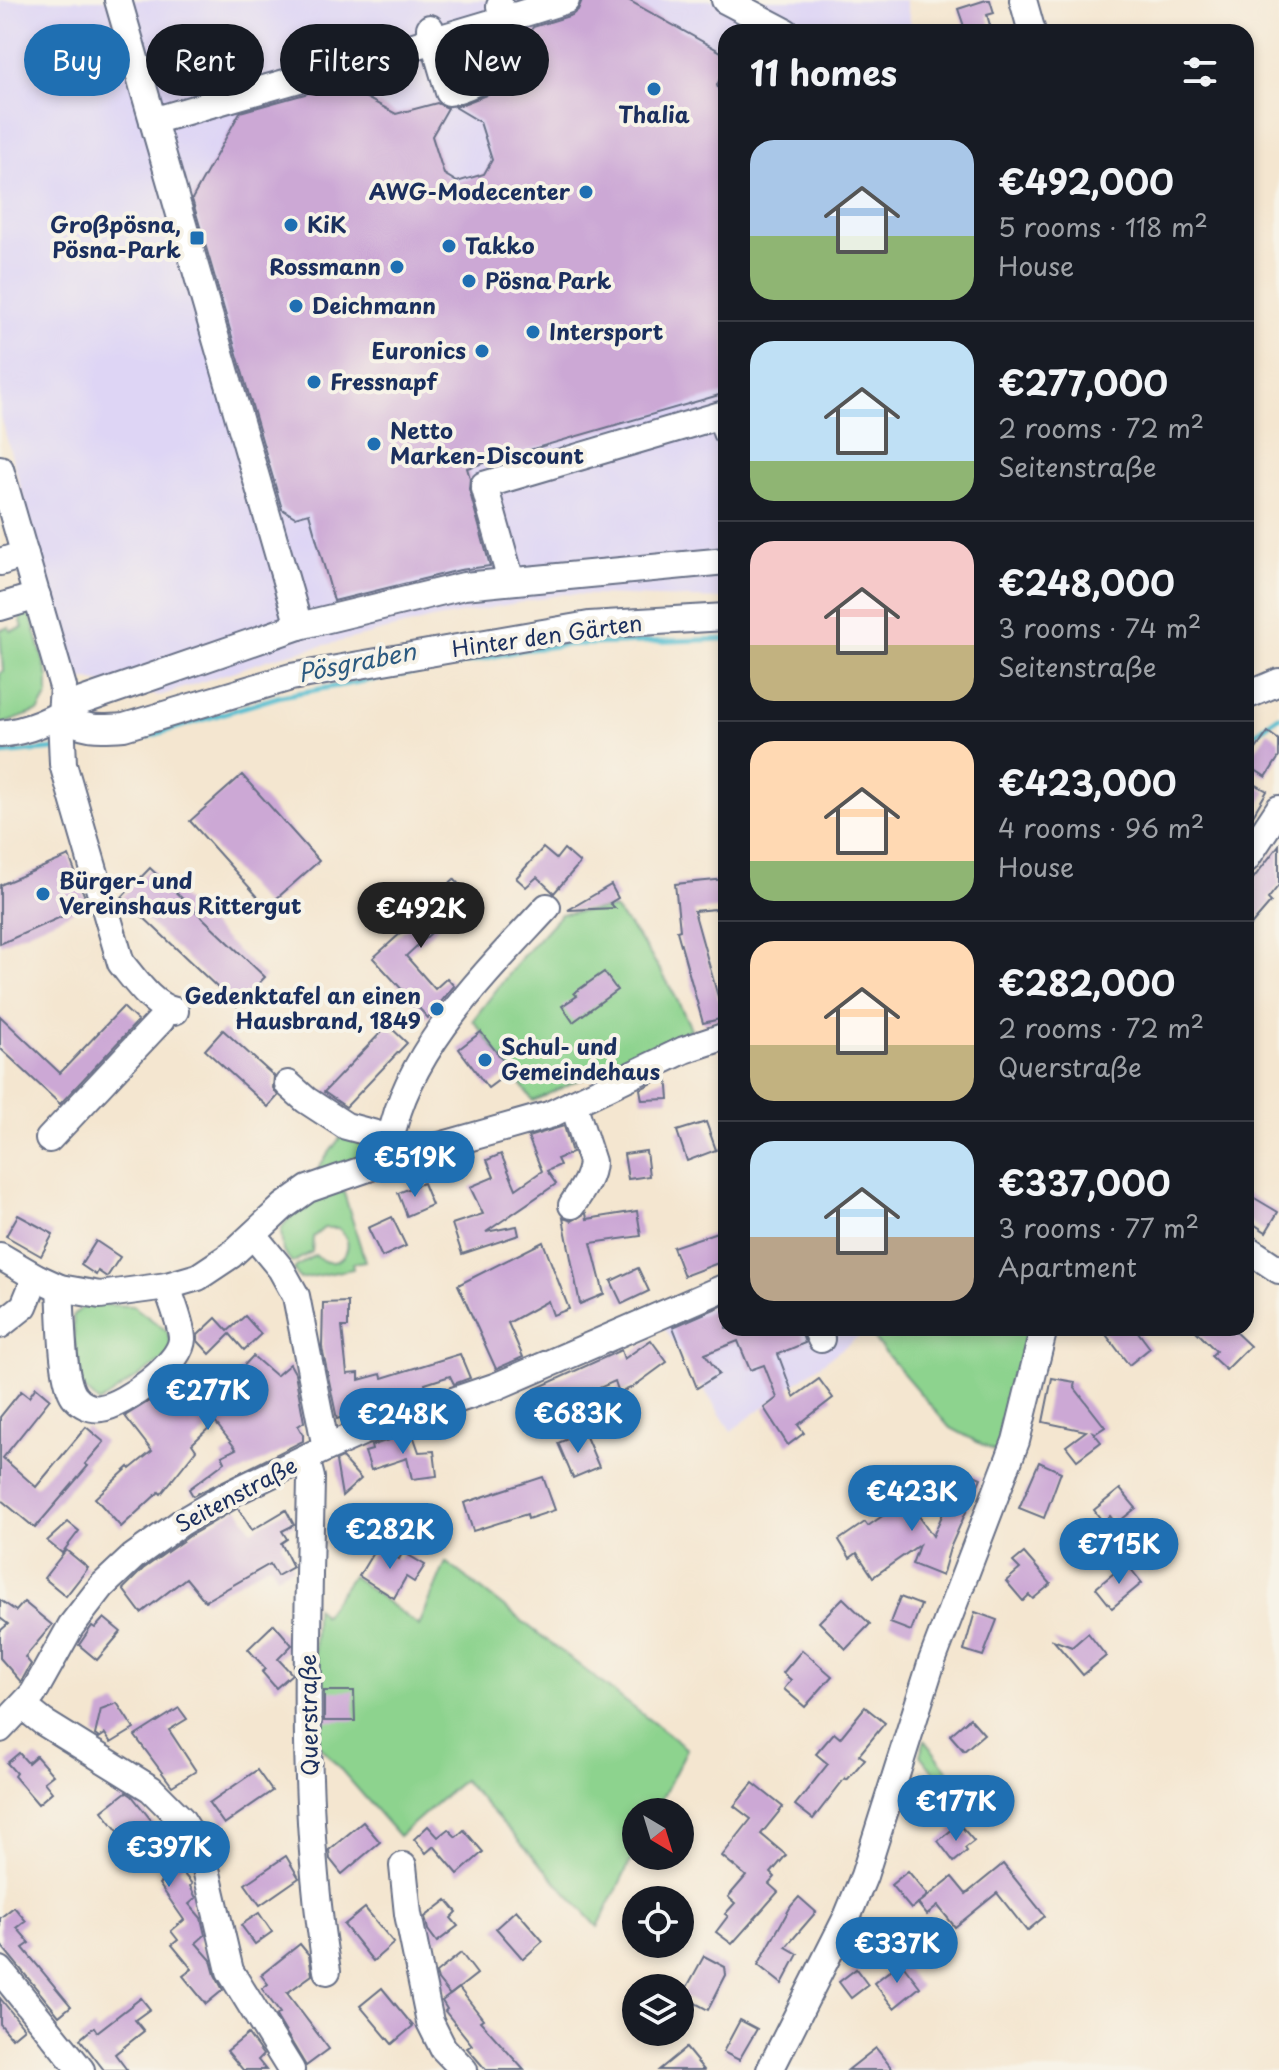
<!DOCTYPE html>
<meta charset="utf-8">
<style>
:root{--surface:#171b24;--page:#242831;--text:#f1f3f6;--muted:#9ea1a6;--line:#363941;--accent:#1f6fb2}
body{margin:0;font-family:"Playpen Sans",sans-serif;background:var(--page);color:var(--text);height:100vh;display:flex;flex-direction:column;font-size:30px;white-space:nowrap}
*{box-sizing:border-box;margin:0}
p{font-size:26px;color:var(--muted)}
.icon{flex:none;width:44px;height:44px;fill:none;stroke:currentColor;stroke-width:2;stroke-linecap:round;stroke-linejoin:round}
.map{position:relative;flex:1;overflow:hidden}
.sheet{position:absolute;left:718px;top:24px;width:536px;height:1312px;display:flex;flex-direction:column;background:var(--surface);border-radius:24px;box-shadow:0 4px 12px #0003}
.sheet>*{flex:none}
.guide{position:absolute;left:24px;top:24px;width:574px;height:72px;display:flex;gap:16px}
.needle{width:52px;rotate:142deg}
.tools{position:absolute;left:622px;top:1798px;display:grid;gap:16px}
.tools a{display:grid;place-items:center;width:72px;height:72px;border-radius:50%;background:var(--surface);box-shadow:0 4px 12px #0003;font-size:40px}
.price{position:absolute;translate:-50% -68px;padding:0 18px;border-radius:28px;background:var(--accent);color:#fff;font-size:26px;line-height:52px;filter:drop-shadow(0 2px 4px #0008)}
.price::after{content:'';position:absolute;left:50%;top:48px;width:24px;height:18px;margin-left:-12px;background:inherit;clip-path:polygon(0 0,100% 0,50% 100%)}
.price.active{background:#222;color:#fff}
ul{padding:0;list-style:none}
li{display:flex;align-items:center;gap:24px;height:200px;padding:0 32px}
li+li{border-top:2px solid var(--line)}
li span{display:grid;place-items:center;flex:none;width:224px;height:160px;border-radius:24px;color:#555}
li>.icon{margin-inline-start:auto}
span .icon{width:96px;height:96px;fill:#fffc;stroke-width:1}
li b{font-size:34px}
h2{display:flex;justify-content:space-between;align-items:center;height:96px;padding:0 32px;font-size:34px}
.tag{padding:0 28px;border-radius:36px;background:var(--surface);box-shadow:0 4px 12px #0003;font-size:28px;line-height:72px}
.tag.active{background:var(--accent);color:#fff}
.map>svg:first-child{display:block}
</style>
<div class="map">
<svg width="1279" height="2070" viewBox="0 0 1279 2070">
<rect width="100%" height="100%" fill="#f7f3e8"/>
<filter id="ink" filterUnits="userSpaceOnUse"><feTurbulence type="fractalNoise" baseFrequency=".0125" numOctaves="2"/><feDisplacementMap in="SourceGraphic" scale="16" xChannelSelector="R" yChannelSelector="G"/><feConvolveMatrix kernelMatrix="1 2 1 2 8 2 1 2 1" color-interpolation-filters="sRGB"/></filter>
<filter id="wash" filterUnits="userSpaceOnUse"><feTurbulence type="fractalNoise" baseFrequency=".006" numOctaves="4" result="noise"/><feDisplacementMap in="SourceGraphic" scale="32" xChannelSelector="R" yChannelSelector="G"/><feGaussianBlur stdDeviation="1.8" result="paint"/><feColorMatrix in="noise" values="0 0 0 0 0 0 0 0 0 0 0 0 0 0 0 0 0 1.4 0 .05"/><feComposite in="paint" operator="in"/></filter>
<g filter="url(#wash)">
<rect width="100%" height="100%" fill="#f4e6d0"/>
<!-- built -->
<g fill="#ded5f5">
<path d="M0,0H905L913,32H726V599L564,594L432,619L276,657L159,696L75,677L0,415Z"/>
<path d="M726,1300V1328H870L731,1431L663,1326Z"/>
</g>
<!-- green -->
<g fill="#8dd38e" stroke="#548176" stroke-width="2">
<path d="M29,609L48,677V695L39,711L0,725V673L3,671L0,630L9,627L10,631L23,628L19,613Z"/>
<path d="M607,909H615C646,945 672,985 691,1029L533,1101L473,1020L521,958L561,914Z"/>
<path d="M343,1134L378,1145V1151L322,1170L318,1168Z"/>
<path d="M343,1190L365,1261L353,1263V1269L300,1279L294,1270L296,1267L315,1255C336,1276 362,1246 338,1228H324L313,1237L312,1252L292,1263L283,1252L281,1230C292,1207 321,1198 343,1190Z"/>
<path d="M87,1304L133,1306L167,1331L171,1343L169,1356L99,1403L76,1381L73,1315Z"/>
<path d="M870,1328H1027L996,1452L949,1427L866,1330Z"/>
<path d="M446,1562L687,1749L655,1812H636V1850L598,1927L463,1780L399,1836L313,1738L315,1607L323,1616L352,1576L419,1626Z"/>
<path d="M925,1740L963,1791L953,1797L920,1755Z"/>
</g>
<g fill="none" stroke-linecap="round" stroke-linejoin="round">
<!-- stream -->
<g stroke="#54bed0" stroke-width="5">
<path d="M1246,740L1279,716"/>
<path d="M69,748L130,742L281,696L455,665L522,650L564,645L726,639"/>
<path d="M0,754L55,749"/>
</g>
</g>
<g id="blocks">
<!-- building -->
<g fill="#cca8d5">
<path d="M582,0H628L721,52L726,67L717,85L726,113V393L467,468L470,478L469,489L490,566L460,570L334,601L309,513L295,517L282,509L192,199L240,112L341,84L396,114L437,103L448,108L432,136L444,174L457,182L484,174L492,160L480,122L455,107L486,95L500,85L513,70L520,49L533,27L572,15L578,10Z"/>
<path d="M986,0H990L994,13L987,15L992,32H966L958,9Z"/>
<path d="M1268,732L1279,740V757L1266,777L1246,764V747L1254,752Z"/>
<path d="M242,775L319,861L267,907L190,821Z"/>
<path d="M1246,779L1267,791L1246,827Z"/>
<path d="M1279,845V885L1268,899L1271,902L1246,931V888Z"/>
<path d="M543,848L556,859L564,849L580,863L554,893L537,877L526,887L516,878Z"/>
<path d="M69,856L88,905L0,944V885Z"/>
<path d="M150,868L265,977L237,1006L122,897Z"/>
<path d="M454,879L470,897L406,956L435,989L447,978L454,986L428,1018L373,958L422,914L420,910Z"/>
<path d="M726,879V908L694,911L724,1018L703,1023L677,931L680,930L675,884Z"/>
<path d="M611,885L618,898L610,903L615,908L568,910Z"/>
<path d="M604,972L617,990L573,1022L562,1006L577,996L574,993Z"/>
<path d="M123,1007L138,1021L60,1104L0,1048V1016L60,1073Z"/>
<path d="M388,1025L407,1043L346,1107L324,1092Z"/>
<path d="M223,1030L274,1076L273,1088L278,1096L268,1107L205,1050Z"/>
<path d="M481,1032L511,1071L488,1088L459,1049Z"/>
<path d="M667,1076L669,1099L642,1100L640,1089Z"/>
<path d="M706,1122L716,1150L687,1161L677,1131Z"/>
<path d="M564,1126L572,1153L557,1159L560,1165L547,1171L556,1184L486,1232L517,1226L519,1235L462,1254L452,1224L483,1214L470,1187L494,1177L487,1160L501,1154L516,1189L542,1171L528,1137Z"/>
<path d="M646,1151L649,1176L628,1179L624,1154Z"/>
<path d="M423,1183L432,1205L407,1216L398,1193Z"/>
<path d="M1246,1193L1278,1212L1266,1232L1246,1219Z"/>
<path d="M637,1211L641,1236L591,1243L604,1294L580,1304L563,1218L572,1221L586,1213L587,1219Z"/>
<path d="M18,1215L53,1234L41,1256L6,1236Z"/>
<path d="M392,1217L406,1246L382,1257L368,1228Z"/>
<path d="M726,1229V1260L684,1276L673,1247Z"/>
<path d="M96,1241L120,1257L107,1277L98,1271L96,1275L81,1265Z"/>
<path d="M543,1242L569,1309L553,1315L548,1301L508,1323L523,1357L496,1369L458,1285Z"/>
<path d="M638,1268L649,1291L622,1304L611,1281Z"/>
<path d="M348,1302V1327H342L347,1374L359,1373V1380L381,1374L382,1378L460,1354L470,1378L454,1384L450,1376L425,1384L427,1393L357,1417L355,1413L337,1419L322,1347L323,1303Z"/>
<path d="M726,1304V1328H800L805,1343L778,1354L794,1397L819,1379L833,1398L798,1425L804,1433L788,1445L764,1408L777,1398L764,1365L750,1370L738,1341L705,1354L719,1374L697,1388L673,1327Z"/>
<path d="M245,1316L261,1334L244,1350L230,1334L210,1354L198,1341V1335L216,1318L228,1331Z"/>
<path d="M1101,1328H1135L1150,1348L1129,1365Z"/>
<path d="M1193,1328H1231L1250,1346L1226,1370L1211,1356L1216,1351Z"/>
<path d="M651,1340L667,1362L633,1387L619,1393L615,1381L545,1412L535,1389L621,1350L624,1359Z"/>
<path d="M253,1356L276,1376L290,1364L295,1373L304,1422L298,1426L303,1435V1441L193,1496L189,1489L225,1462L222,1456L236,1449L215,1422L192,1444L196,1450L161,1494L159,1492L121,1527L95,1498L129,1467L130,1469L152,1451L125,1416L159,1395L179,1376L191,1390L211,1374L223,1388Z"/>
<path d="M1052,1378L1075,1382L1074,1387L1105,1427L1096,1433L1093,1432L1101,1442L1077,1460L1066,1446L1086,1431L1043,1422Z"/>
<path d="M36,1387L50,1399L3,1458L36,1487L86,1427L104,1442L85,1464L88,1466L35,1528L0,1499V1417L21,1391L29,1397Z"/>
<path d="M412,1432L419,1452L434,1451L437,1476L412,1479L407,1458L371,1470L365,1452L372,1450L371,1446Z"/>
<path d="M584,1432L599,1467L573,1478L558,1443Z"/>
<path d="M342,1458L361,1479L342,1496L336,1461Z"/>
<path d="M1039,1462L1061,1472L1044,1518L1019,1508Z"/>
<path d="M962,1470L981,1478L950,1548L942,1576L912,1564L919,1545L873,1577L857,1553L850,1558L839,1540L865,1522L868,1526L907,1499L933,1536Z"/>
<path d="M543,1477L555,1510L528,1519L527,1514L473,1531L464,1503Z"/>
<path d="M1120,1489L1136,1508L1116,1524L1110,1516L1103,1522L1094,1510Z"/>
<path d="M238,1508L252,1530L286,1510L294,1525L282,1531L287,1539L281,1543L293,1567L277,1576L270,1564L205,1601L186,1578L141,1613L123,1589L143,1569L191,1535Z"/>
<path d="M68,1522L79,1531L62,1553L47,1541Z"/>
<path d="M377,1546L399,1559L403,1552L425,1565L414,1582L406,1577L394,1598L359,1576Z"/>
<path d="M66,1550L88,1568L66,1596L44,1578Z"/>
<path d="M1024,1553L1051,1584L1033,1599L1029,1595L1023,1601L1006,1581L1020,1569L1013,1562Z"/>
<path d="M1126,1563L1142,1583L1112,1608L1096,1588Z"/>
<path d="M900,1597L921,1605L911,1631L890,1623Z"/>
<path d="M843,1598L870,1624L846,1649L819,1622Z"/>
<path d="M0,1600L16,1611L24,1602L52,1625L25,1657L31,1664L21,1682L0,1658V1631L8,1624L0,1618Z"/>
<path d="M975,1612L997,1620L983,1656L964,1650Z"/>
<path d="M104,1618L121,1632L97,1660L79,1645L92,1626L95,1628Z"/>
<path d="M274,1624L292,1645L278,1659L292,1674L276,1688L262,1672L266,1669L248,1649Z"/>
<path d="M1088,1633L1106,1656L1083,1675L1053,1640L1072,1647Z"/>
<path d="M802,1650L832,1676L805,1707L784,1689L791,1680L783,1673Z"/>
<path d="M324,1691H354L355,1721H324Z"/>
<path d="M117,1703L134,1729L111,1743L105,1734L99,1738L95,1735L101,1709Z"/>
<path d="M865,1707L885,1723L859,1755L865,1759L847,1780L845,1778L813,1819L795,1805L828,1764L816,1754L834,1733L840,1738Z"/>
<path d="M179,1708L187,1719L169,1730L196,1771L172,1786L135,1736Z"/>
<path d="M970,1718L984,1734L964,1751L950,1735Z"/>
<path d="M19,1753L28,1763L36,1756L53,1775L44,1782L52,1792L38,1804L14,1776L16,1773L7,1763Z"/>
<path d="M257,1770L272,1791L224,1824L209,1803Z"/>
<path d="M753,1783L783,1807L761,1834L786,1855L771,1873L775,1877L769,1884L778,1892L732,1944L716,1932L728,1916L725,1914L735,1903L728,1897L746,1876L722,1856L751,1819L734,1806Z"/>
<path d="M126,1792L132,1796L163,1835L169,1830L187,1858L188,1862L179,1868L192,1884L190,1886L196,1898L189,1904L201,1918L205,1935L196,1943L211,1960L215,1975L223,1990L206,2004L183,1976L192,1969L172,1945L178,1940L171,1931L184,1920L159,1884L167,1877L140,1842L132,1849L102,1811Z"/>
<path d="M363,1822L380,1842L342,1874L330,1859L329,1850Z"/>
<path d="M959,1824L974,1841L965,1848L967,1851L954,1862L938,1841Z"/>
<path d="M428,1826L438,1837L448,1829L456,1837L464,1830L483,1852L458,1874L434,1846L426,1853L414,1839Z"/>
<path d="M286,1856L299,1878L260,1905L245,1884Z"/>
<path d="M1003,1864L1045,1916L1027,1931L997,1893L955,1927L938,1906L927,1915L918,1904L952,1877L966,1894Z"/>
<path d="M908,1871L928,1895L911,1909L891,1885Z"/>
<path d="M799,1897L816,1912L786,1947L798,1954L782,1984L758,1965L791,1906Z"/>
<path d="M447,1900L457,1912L451,1918L458,1926L437,1942L428,1930L425,1917Z"/>
<path d="M14,1907L26,1921L17,1928L30,1943L23,1948L71,2006L59,2016L0,1944V1918Z"/>
<path d="M365,1908L394,1943L373,1961L344,1925Z"/>
<path d="M516,1910L543,1941L523,1959L496,1928Z"/>
<path d="M259,1913L272,1932L255,1944L241,1925Z"/>
<path d="M300,1944L309,1955L312,1975L287,1993L329,2049L306,2066L276,2016L280,2013L262,1989L268,1984L261,1975Z"/>
<path d="M461,1953L477,1974L450,1995L438,1980L436,1973Z"/>
<path d="M704,1956L725,1967L726,1975L708,2010L682,1996Z"/>
<path d="M901,1962L920,1987L894,2008L874,1983Z"/>
<path d="M856,1969L868,1985L851,1998L839,1982Z"/>
<path d="M382,1988L413,2026L392,2044L360,2006Z"/>
<path d="M459,1988L483,2019L480,2021L524,2070H486L467,2048L472,2045L445,2011L447,2009L442,2001Z"/>
<path d="M0,1998L24,2028L12,2038L0,2024Z"/>
<path d="M141,1998L150,2009L135,2020L144,2031L115,2054L127,2070H104L80,2039L94,2027L97,2032Z"/>
<path d="M740,2020L757,2029L739,2060L723,2052Z"/>
<path d="M248,2034L263,2055L258,2060L266,2070H243L227,2051Z"/>
<path d="M686,2048L704,2070H659Z"/>
<path d="M876,2048L893,2070H848Z"/>
</g>
</g>
</g>
<g filter="url(#ink)">
<use href="#blocks" fill-opacity="0" stroke="#676f86" stroke-width="2"/>
<g fill="none" stroke-linecap="round" stroke-linejoin="round">
<defs>
<g id="minor">
<path d="M118,0L299,626"/>
<path d="M725,0L786,32"/>
<path d="M1023,0L1032,32"/>
<path d="M430,28L449,92C497,79 516,57 500,6"/>
<path d="M153,121C291,80 429,44 566,0"/>
<path d="M0,469L63,687L61,715L63,764L121,963C135,980 152,1006 175,1011"/>
<path d="M0,562L25,554"/>
<path d="M511,581L484,485L721,415L726,432"/>
<path d="M0,607L37,596"/>
<path d="M1246,696L1279,682"/>
<path d="M61,715C83,730 98,729 124,727L291,677L589,625L726,617"/>
<path d="M0,734C31,731 57,718 82,701L299,626L464,586L726,561"/>
<path d="M1246,859L1279,809"/>
<path d="M288,1084L306,1100L346,1126L391,1138L395,1152"/>
<path d="M391,1138C407,1050 488,971 547,907"/>
<path d="M49,1139L161,1020L165,1009"/>
<path d="M572,1205C581,1191 591,1179 592,1162L573,1103"/>
<path d="M253,1235L281,1269L296,1296L326,1448"/>
<path d="M1246,1248L1279,1270"/>
<path d="M0,1256L36,1277L60,1288L100,1295L167,1286L198,1277L231,1255L284,1206L308,1189L397,1158L549,1115L684,1050L726,1036"/>
<path d="M60,1288C62,1314 61,1377 74,1396C80,1404 91,1410 101,1408C124,1405 181,1364 182,1339C182,1325 171,1300 167,1286"/>
<path d="M0,1325L24,1306L36,1277"/>
<path d="M816,1328L821,1339"/>
<path d="M306,1458L311,1478C308,1643 300,1808 327,1971"/>
<path d="M24,1707L43,1722L151,1789L181,1819L202,1852L230,1971L291,2070"/>
<path d="M0,1729L33,1694L71,1626L102,1586L133,1557L182,1522L226,1496L326,1448L362,1432L497,1386L726,1287"/>
<path d="M403,1866L408,1914L430,2022L443,2048L464,2070"/>
<path d="M0,1970L81,2070"/>
<path d="M770,2070L848,1915L864,1876L932,1661L1016,1441L1044,1328"/>
</g>
</defs>
<!-- minor casing -->
<use href="#minor" stroke="#676f86" stroke-width="30"/>
<!-- minor -->
<use href="#minor" stroke="#fff" stroke-width="26"/>
</g>
</g>
<!-- markers -->
<g fill="#1f6fb2" stroke="#f7f3e8" stroke-width="3">
<circle cx="654" cy="89" r="8"/>
<circle cx="586" cy="192" r="8"/>
<circle cx="291" cy="225" r="8"/>
<rect x="189" y="230" width="16" height="16" rx="4"/>
<circle cx="449" cy="246" r="8"/>
<circle cx="397" cy="267" r="8"/>
<circle cx="469" cy="281" r="8"/>
<circle cx="296" cy="306" r="8"/>
<circle cx="533" cy="332" r="8"/>
<circle cx="482" cy="351" r="8"/>
<circle cx="314" cy="382" r="8"/>
<circle cx="374" cy="444" r="8"/>
<circle cx="43" cy="894" r="8"/>
<circle cx="437" cy="1009" r="8"/>
<circle cx="485" cy="1060" r="8"/>
</g>
<g text-anchor="middle" stroke-width="8" stroke-linejoin="round" paint-order="stroke">
<!-- poi labels -->
<g font-size="22" font-weight="bold" fill="#1b2f5e" stroke="#f7f3e8" text-anchor="start">
<text x="654" y="123" text-anchor="middle">Thalia</text>
<text x="570" y="200" text-anchor="end">AWG-Modecenter</text>
<text x="181" y="233" text-anchor="end">Großpösna,<tspan x="181" dy="25">Pösna-Park</tspan></text>
<text x="307" y="233">KiK</text>
<text x="465" y="254">Takko</text>
<text x="381" y="275" text-anchor="end">Rossmann</text>
<text x="485" y="289">Pösna Park</text>
<text x="312" y="314">Deichmann</text>
<text x="549" y="340">Intersport</text>
<text x="466" y="359" text-anchor="end">Euronics</text>
<text x="330" y="390">Fressnapf</text>
<text x="390" y="439">Netto<tspan x="390" dy="25">Marken-Discount</tspan></text>
<text x="59" y="889">Bürger- und<tspan x="59" dy="25">Vereinshaus Rittergut</tspan></text>
<text x="421" y="1004" text-anchor="end">Gedenktafel an einen<tspan x="421" dy="25">Hausbrand, 1849</tspan></text>
<text x="501" y="1055">Schul- und<tspan x="501" dy="25">Gemeindehaus</tspan></text>
</g>
<!-- street labels -->
<g font-size="22" fill="#1b2f5e" stroke="#f7f3e8">
<text transform="translate(547 636) rotate(-8)" y="8">Hinter den Gärten</text>
<text transform="translate(236 1495) rotate(-28)" y="8">Seitenstraße</text>
<text transform="translate(309 1715) rotate(-91)" y="8">Querstraße</text>
</g>
<!-- water labels -->
<g font-size="24" font-style="italic" fill="#2c5a80" stroke="#f7f3e8">
<text transform="translate(357 663) rotate(-11)" y="8">Pösgraben</text>
</g>
</g>
</svg>
<div class="tools">
<a><svg class="needle" viewBox="-14 -14 28 28"><path d="M0-13l5 13h-10z" fill="#e53935"/><path d="M0 13l5-13h-10z" fill="#9ea1a6"/></svg></a>
<a><svg class="icon" aria-label="locate" viewBox="0 0 24 24"><circle cx="12" cy="12" r="6"/><path d="M12 2v4M12 18v4M2 12h4M18 12h4"/></svg></a>
<a><svg class="icon" aria-label="layers" viewBox="0 0 24 24"><path d="M12 4l9 5-9 5-9-5zM3 14l9 5 9-5"/></svg></a>
</div>
<b class="price active" style="left:421px;top:950px">€492K</b>
<b class="price" style="left:415px;top:1199px">€519K</b>
<b class="price" style="left:208px;top:1432px">€277K</b>
<b class="price" style="left:578px;top:1455px">€683K</b>
<b class="price" style="left:403px;top:1456px">€248K</b>
<b class="price" style="left:912px;top:1533px">€423K</b>
<b class="price" style="left:390px;top:1571px">€282K</b>
<b class="price" style="left:1119px;top:1586px">€715K</b>
<b class="price" style="left:956px;top:1843px">€177K</b>
<b class="price" style="left:169px;top:1889px">€397K</b>
<b class="price" style="left:897px;top:1985px">€337K</b>
<div class="guide">
<a class="tag active">Buy</a>
<a class="tag">Rent</a>
<a class="tag">Filters</a>
<a class="tag">New</a>
</div>
<section class="sheet">
<h2>11 homes<svg class="icon" aria-label="filters" viewBox="0 0 24 24"><path d="M4 7h16M4 17h16"/><circle cx="9" cy="7" r="2"/><circle cx="15" cy="17" r="2"/></svg></h2>
<ul>
<li><span style="background:linear-gradient(#a9c7e8 60%,#8fb573 0)"><svg class="icon" aria-label="home" viewBox="0 0 24 24"><path d="M3 11l9-7 9 7M6 9v11h12V9"/></svg></span><div><b>€492,000</b><p>5 rooms · 118 m²</p><p>House</p></div></li>
<li><span style="background:linear-gradient(#bfe0f5 75%,#8fb573 0)"><svg class="icon" aria-label="home" viewBox="0 0 24 24"><path d="M3 11l9-7 9 7M6 9v11h12V9"/></svg></span><div><b>€277,000</b><p>2 rooms · 72 m²</p><p>Seitenstraße</p></div></li>
<li><span style="background:linear-gradient(#f6c9c9 65%,#c2b280 0)"><svg class="icon" aria-label="home" viewBox="0 0 24 24"><path d="M3 11l9-7 9 7M6 9v11h12V9"/></svg></span><div><b>€248,000</b><p>3 rooms · 74 m²</p><p>Seitenstraße</p></div></li>
<li><span style="background:linear-gradient(#ffd9b3 75%,#8fb573 0)"><svg class="icon" aria-label="home" viewBox="0 0 24 24"><path d="M3 11l9-7 9 7M6 9v11h12V9"/></svg></span><div><b>€423,000</b><p>4 rooms · 96 m²</p><p>House</p></div></li>
<li><span style="background:linear-gradient(#ffd9b3 65%,#c2b280 0)"><svg class="icon" aria-label="home" viewBox="0 0 24 24"><path d="M3 11l9-7 9 7M6 9v11h12V9"/></svg></span><div><b>€282,000</b><p>2 rooms · 72 m²</p><p>Querstraße</p></div></li>
<li><span style="background:linear-gradient(#bfe0f5 60%,#b9a48a 0)"><svg class="icon" aria-label="home" viewBox="0 0 24 24"><path d="M3 11l9-7 9 7M6 9v11h12V9"/></svg></span><div><b>€337,000</b><p>3 rooms · 77 m²</p><p>Apartment</p></div></li>
</ul>
</section>
</div>
